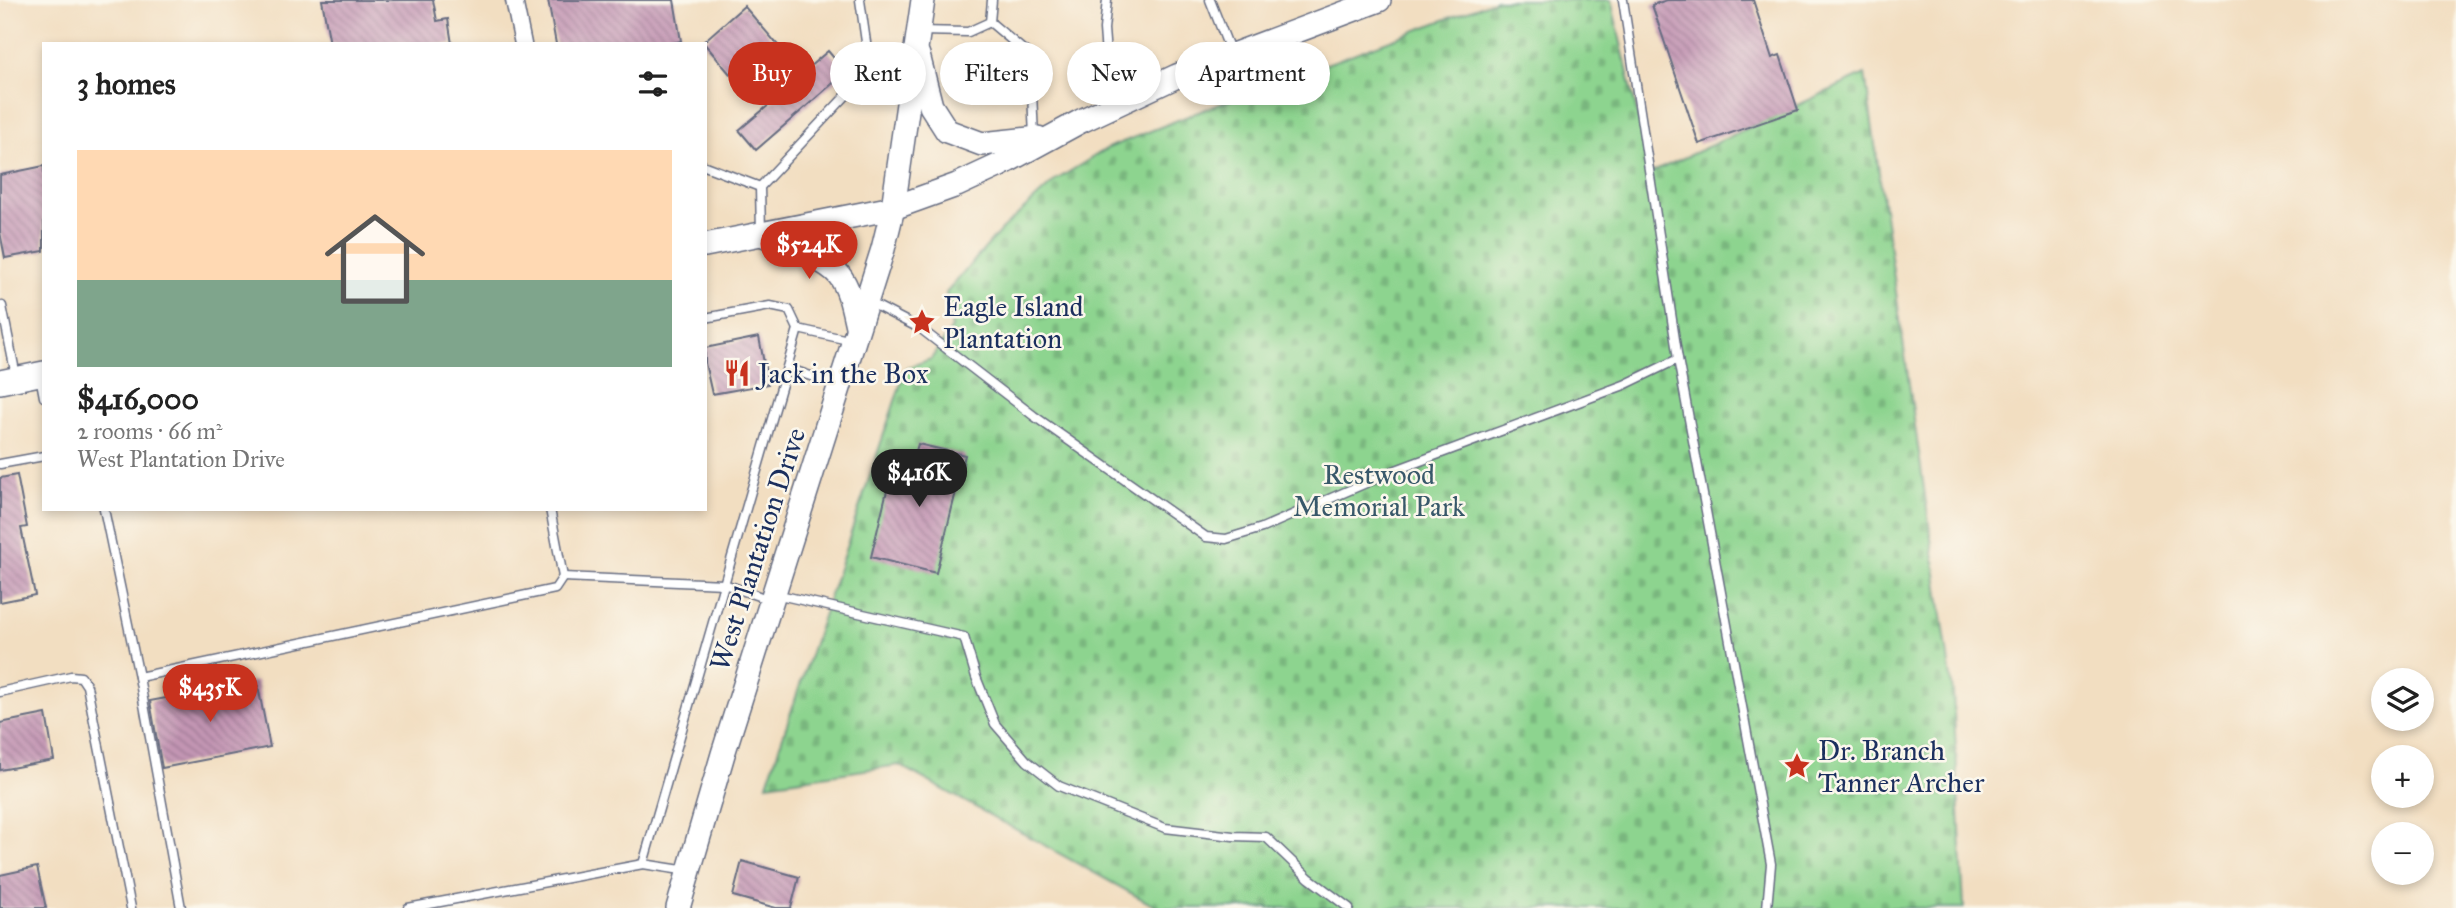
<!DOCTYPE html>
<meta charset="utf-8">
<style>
:root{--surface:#fff;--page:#f2f2f2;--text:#222;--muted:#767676;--line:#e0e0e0;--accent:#c8321e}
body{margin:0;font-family:"IM FELL Great Primer",serif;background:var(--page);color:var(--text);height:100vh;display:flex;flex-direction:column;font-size:26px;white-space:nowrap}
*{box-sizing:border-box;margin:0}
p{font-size:23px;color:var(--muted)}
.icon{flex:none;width:38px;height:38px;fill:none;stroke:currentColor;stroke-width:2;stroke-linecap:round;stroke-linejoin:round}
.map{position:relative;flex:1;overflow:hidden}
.sheet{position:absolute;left:42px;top:42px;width:665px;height:469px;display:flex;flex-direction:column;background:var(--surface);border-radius:0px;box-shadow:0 4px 10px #0003}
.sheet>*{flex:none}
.banner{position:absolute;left:728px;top:42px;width:665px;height:63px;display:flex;gap:14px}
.fabs{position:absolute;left:2371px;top:668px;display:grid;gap:14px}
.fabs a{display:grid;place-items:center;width:63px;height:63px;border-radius:50%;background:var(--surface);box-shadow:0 4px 10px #0003;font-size:35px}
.price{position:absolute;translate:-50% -60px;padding:0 16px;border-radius:24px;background:var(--accent);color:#fff;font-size:23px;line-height:46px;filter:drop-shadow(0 2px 4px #0008)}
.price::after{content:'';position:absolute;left:50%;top:42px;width:21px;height:16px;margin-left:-10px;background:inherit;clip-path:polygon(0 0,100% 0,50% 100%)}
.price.on{background:#222;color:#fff}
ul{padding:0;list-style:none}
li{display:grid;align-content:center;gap:14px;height:371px;padding:0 35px}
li+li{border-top:2px solid var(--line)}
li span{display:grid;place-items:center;height:217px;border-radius:0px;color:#555}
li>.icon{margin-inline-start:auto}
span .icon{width:126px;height:126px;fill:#fffc;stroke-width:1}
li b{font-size:30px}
h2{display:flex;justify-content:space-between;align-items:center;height:84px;padding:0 35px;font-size:30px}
.chip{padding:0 24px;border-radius:32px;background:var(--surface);box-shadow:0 4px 10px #0003;font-size:24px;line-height:63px}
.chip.on{background:var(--accent);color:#fff}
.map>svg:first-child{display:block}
</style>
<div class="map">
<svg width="2456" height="908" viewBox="0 0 2456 908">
<defs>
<pattern id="cemetery-stones" width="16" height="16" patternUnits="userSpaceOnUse" patternTransform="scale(1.75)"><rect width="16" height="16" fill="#8dd48f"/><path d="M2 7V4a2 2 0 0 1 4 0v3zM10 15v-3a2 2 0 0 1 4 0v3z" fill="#79b67e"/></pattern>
<pattern id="building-back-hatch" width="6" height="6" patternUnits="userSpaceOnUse" patternTransform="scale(1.75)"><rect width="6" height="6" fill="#c395b3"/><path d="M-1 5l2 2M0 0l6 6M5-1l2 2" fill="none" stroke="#9e7a95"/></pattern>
</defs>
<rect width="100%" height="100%" fill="#fbf7ec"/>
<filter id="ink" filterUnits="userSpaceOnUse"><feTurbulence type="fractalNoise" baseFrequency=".0143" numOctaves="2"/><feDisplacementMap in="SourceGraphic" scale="14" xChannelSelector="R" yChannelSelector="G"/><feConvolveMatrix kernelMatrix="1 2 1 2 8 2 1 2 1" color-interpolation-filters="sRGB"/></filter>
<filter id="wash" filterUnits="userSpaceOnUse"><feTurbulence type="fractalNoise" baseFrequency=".00686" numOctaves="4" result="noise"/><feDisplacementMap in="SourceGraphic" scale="28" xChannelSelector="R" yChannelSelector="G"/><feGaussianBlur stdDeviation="1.57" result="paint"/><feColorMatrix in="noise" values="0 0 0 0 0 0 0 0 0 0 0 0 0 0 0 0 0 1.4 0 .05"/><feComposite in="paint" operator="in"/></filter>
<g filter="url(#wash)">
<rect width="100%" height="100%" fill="#f2dec1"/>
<!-- cemetery -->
<path fill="url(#cemetery-stones)" stroke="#548276" stroke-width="2" d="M1497,0H1611L1651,173L1865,74L1953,693L1964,908H1158L899,765L767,784L906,368L931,359L952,328L946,293L1001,230L1056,180L1108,148L1193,114Z"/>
<g id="blocks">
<!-- building -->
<g fill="url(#building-back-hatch)">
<path d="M322,0H433L437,21L448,19L452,44H330Z"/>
<path d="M548,0H674L681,41L668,44H556Z"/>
<path d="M1667,0H1753L1772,58L1780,55L1798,110L1699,144L1652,5Z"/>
<path d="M744,6L802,73L828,51L846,72L756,150L739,130L782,94L751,57L730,74L703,42Z"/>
<path d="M44,166V251L5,258L0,232V175Z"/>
<path d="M759,337L768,384L712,394L705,363V348Z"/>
<path d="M918,444L965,455L936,573L871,557L889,482L895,483L902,456L914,458Z"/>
<path d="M17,475L27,527L21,528L35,595L0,602V478Z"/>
<path d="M257,681L270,747L162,768L150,701Z"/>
<path d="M46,714L54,760L0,770V723Z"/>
<path d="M742,861L799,877L791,908H776L733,896Z"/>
<path d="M37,867L46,908H0V875Z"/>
</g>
</g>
</g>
<g filter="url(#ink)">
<use href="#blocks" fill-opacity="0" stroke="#666c81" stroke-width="2"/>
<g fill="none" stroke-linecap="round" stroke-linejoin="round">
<defs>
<g id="lane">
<path d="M860,0L870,70L911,78"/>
<path d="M1107,0L1104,29L1106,55L1126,97"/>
<path d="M1210,0L1231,53"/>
<path d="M1623,0L1678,359L1771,864L1767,908"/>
<path d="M990,22L1028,54L1031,70L1034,137"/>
<path d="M919,31L968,32L990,22L992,0"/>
<path d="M705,166L760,187"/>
<path d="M761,233L760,187L870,70"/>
<path d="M869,302L921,329L1034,416L1206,537L1226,539L1262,528L1396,470L1624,385L1678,359"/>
<path d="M0,307L2,306L16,376"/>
<path d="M798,329L853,341"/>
<path d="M787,368L837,385"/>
<path d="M40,376L44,397"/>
<path d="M0,464L44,456"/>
<path d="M104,509L139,677L181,908"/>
<path d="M563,577L724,584L770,600"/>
<path d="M775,594L964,637L976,677L995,724L1027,761L1059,786L1165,828L1233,836L1266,837L1309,878L1349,908"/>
<path d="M139,677L555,589L563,577L550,509"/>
<path d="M0,692L71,676L81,677L87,686L131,908"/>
<path d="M643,864L798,329L789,310L770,306L705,318"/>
<path d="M408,908L643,864L688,871"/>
</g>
<path id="street" d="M514,0L523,44"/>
<g id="secondary">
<path d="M918,55L931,106L947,131L982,144L1038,138"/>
<path d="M761,234C781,242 825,258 839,275C850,289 853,309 857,326"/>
<path d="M705,245L893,208L957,185L1000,165L1081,121L1177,76L1379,0"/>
<path d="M0,382L44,373"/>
<path d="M678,908L723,754L883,249L893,208L923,0"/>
</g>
</defs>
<!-- lane casing -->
<use href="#lane" stroke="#666c81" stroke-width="11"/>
<!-- street casing -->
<use href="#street" stroke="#666c81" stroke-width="19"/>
<!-- secondary casing -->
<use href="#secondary" stroke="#666c81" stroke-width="26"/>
<!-- lane -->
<use href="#lane" stroke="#fff" stroke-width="8"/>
<!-- street -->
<use href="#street" stroke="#fff" stroke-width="16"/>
<!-- secondary -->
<use href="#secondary" stroke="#fff" stroke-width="23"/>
</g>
</g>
<!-- icons -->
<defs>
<symbol id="sight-bare" viewBox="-9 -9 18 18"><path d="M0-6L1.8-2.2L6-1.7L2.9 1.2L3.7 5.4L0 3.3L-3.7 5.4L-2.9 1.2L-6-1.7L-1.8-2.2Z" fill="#c8321e" stroke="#fbf7ec" stroke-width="2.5" paint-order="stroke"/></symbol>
<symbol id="restaurant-bare" viewBox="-9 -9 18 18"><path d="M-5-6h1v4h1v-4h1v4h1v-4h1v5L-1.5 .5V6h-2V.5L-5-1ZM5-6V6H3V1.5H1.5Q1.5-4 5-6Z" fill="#c8321e" stroke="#fbf7ec" stroke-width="2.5" paint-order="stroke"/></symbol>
</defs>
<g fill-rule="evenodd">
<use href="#sight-bare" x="903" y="303" width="38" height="38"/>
<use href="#restaurant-bare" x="718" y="354" width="38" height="38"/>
<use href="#sight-bare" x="1778" y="747" width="38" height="38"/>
</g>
<g text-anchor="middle" stroke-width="5" stroke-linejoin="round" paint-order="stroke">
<!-- poi labels -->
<g font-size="28" fill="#1b2f5e" stroke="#fbf7ec" text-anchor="start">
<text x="943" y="316">Eagle Island<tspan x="943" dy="32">Plantation</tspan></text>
<text x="758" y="383">Jack in the Box</text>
<text x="1818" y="760">Dr. Branch<tspan x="1818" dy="32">Tanner Archer</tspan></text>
</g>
<!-- park labels -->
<g font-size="28" fill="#38586a" stroke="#fbf7ec">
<text x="1379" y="484">Restwood<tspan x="1379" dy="32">Memorial Park</tspan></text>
</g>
<!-- street labels -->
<g font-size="28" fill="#1b2f5e" stroke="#fbf7ec">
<text transform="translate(757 549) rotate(-72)" y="10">West Plantation Drive</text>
</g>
</g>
</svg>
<div class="fabs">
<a><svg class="icon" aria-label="layers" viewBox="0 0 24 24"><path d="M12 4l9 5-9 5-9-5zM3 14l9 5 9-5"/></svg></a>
<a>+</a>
<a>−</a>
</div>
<b class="price" style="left:809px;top:281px">$524K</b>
<b class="price on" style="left:919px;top:509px">$416K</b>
<b class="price" style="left:210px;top:724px">$435K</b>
<div class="banner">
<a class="chip on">Buy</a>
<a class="chip">Rent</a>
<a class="chip">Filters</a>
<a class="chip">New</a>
<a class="chip">Apartment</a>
</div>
<section class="sheet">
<h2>3 homes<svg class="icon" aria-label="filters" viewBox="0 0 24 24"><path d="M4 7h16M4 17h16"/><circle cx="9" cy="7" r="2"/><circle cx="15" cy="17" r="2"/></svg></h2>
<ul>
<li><span style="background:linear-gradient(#ffd9b3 60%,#7fa58c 0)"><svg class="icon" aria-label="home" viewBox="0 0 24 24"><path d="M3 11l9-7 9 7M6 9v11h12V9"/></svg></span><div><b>$416,000</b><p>2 rooms · 66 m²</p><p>West Plantation Drive</p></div></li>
</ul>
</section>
</div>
